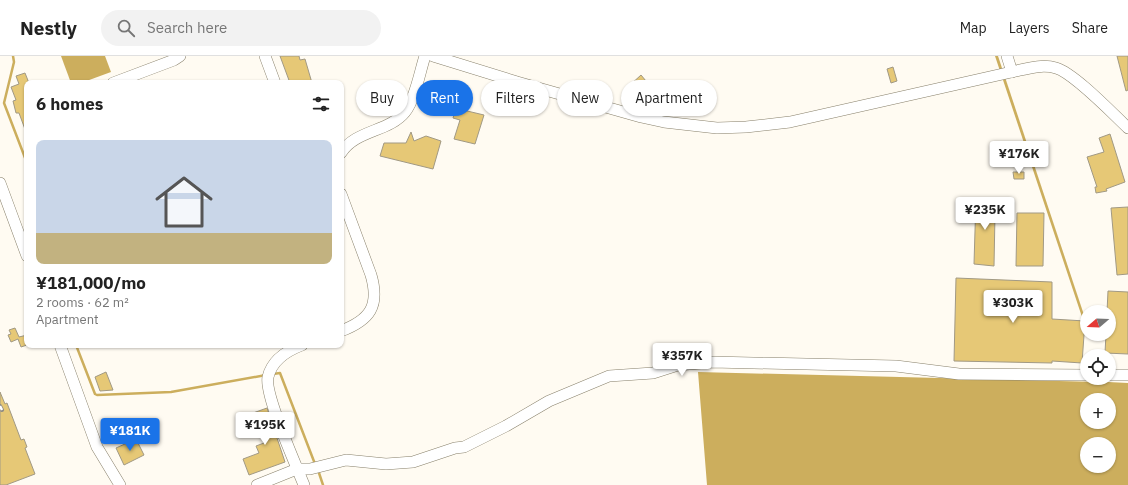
<!DOCTYPE html>
<meta charset="utf-8">
<style>
:root{--surface:#fff;--page:#f2f2f2;--text:#222;--muted:#767676;--line:#e0e0e0;--accent:#1a73e8}
body{margin:0;font-family:"IBM Plex Sans",sans-serif;background:var(--page);color:var(--text);height:100vh;display:flex;flex-direction:column;font-size:15px;white-space:nowrap}
*{box-sizing:border-box;margin:0}
p{font-size:13px;color:var(--muted)}
.icon{flex:none;width:22px;height:22px;fill:none;stroke:currentColor;stroke-width:2;stroke-linecap:round;stroke-linejoin:round}
.map{position:relative;flex:1;overflow:hidden}
.sheet{position:absolute;left:24px;top:24px;width:320px;height:268px;display:flex;flex-direction:column;background:var(--surface);border-radius:8px;box-shadow:0 1px 3px #0004}
.sheet>*{flex:none}
.hud{position:absolute;left:356px;top:24px;width:380px;height:36px;display:flex;gap:8px}
.needle{width:26px;rotate:251deg}
.controls{position:absolute;left:1080px;top:249px;display:grid;gap:8px}
.controls a{display:grid;place-items:center;width:36px;height:36px;border-radius:50%;background:var(--surface);box-shadow:0 1px 3px #0004;font-size:20px}
.price{position:absolute;translate:-50% -34px;padding:0 9px;border-radius:4px;background:#fff;color:#222;font-size:13px;line-height:26px;filter:drop-shadow(0 1px 2px #0008)}
.price::after{content:'';position:absolute;left:50%;top:24px;width:12px;height:9px;margin-left:-6px;background:inherit;clip-path:polygon(0 0,100% 0,50% 100%)}
.price.current{background:var(--accent);color:#fff}
ul{padding:0;list-style:none}
li{display:grid;align-content:center;gap:8px;height:212px;padding:0 12px}
li span{display:grid;place-items:center;height:124px;border-radius:8px;color:#555}
li>.icon{margin-inline-start:auto}
span .icon{width:72px;height:72px;fill:#fffc;stroke-width:1}
li b{font-size:17px}
h2{display:flex;justify-content:space-between;align-items:center;height:48px;padding:0 12px;font-size:17px}
.tag{padding:0 14px;border-radius:18px;background:var(--surface);box-shadow:0 1px 3px #0004;font-size:14px;line-height:36px}
.tag.current{background:var(--accent);color:#fff}
header{display:flex;align-items:center;gap:24px;box-sizing:border-box;height:56px;padding:0 20px;background:var(--surface);border-bottom:1px solid var(--line)}
header strong{font-size:19px}
nav{display:flex;gap:22px;margin-inline-start:auto;font-size:14px}
.search{width:280px;height:36px;background:var(--page);display:flex;align-items:center;gap:10px;box-sizing:border-box;padding:0 14px;border-radius:22px;color:var(--muted);font-size:15px}
.map>svg:first-child{display:block}
</style>
<header>
<strong>Nestly</strong>
<div class="search"><svg class="icon" aria-label="search" viewBox="0 0 24 24"><circle cx="10" cy="10" r="6"/><path d="M15 15l6 6"/></svg>Search here</div>
<nav><a>Map</a><a>Layers</a><a>Share</a></nav>
</header>
<div class="map">
<svg width="1128" height="429" viewBox="0 0 1128 429">
<rect width="100%" height="100%" fill="#fffbf2"/>
<!-- water -->
<g fill="#ccae5d" fill-rule="evenodd">
<path d="M61,0H105L111,16L81,27H71Z"/>
<path d="M995,0H998L1087,268V276Z"/>
<path d="M698,316L1101,326L1102,322H1106L1108,326L1128,327V429H707ZM1087,344H1109V366H1087ZM1087,388H1109V410H1087Z"/>
</g>
<g fill="none" stroke-linecap="round" stroke-linejoin="round">
<!-- stream -->
<g stroke="#ccae5d" stroke-width="2.5">
<path d="M13,0L14,6L4,47L27,107"/>
<path d="M76,289L95,338L97,339L171,336L266,319"/>
<path d="M273,318L280,317L315,408"/>
<path d="M318,414L323,429"/>
</g>
</g>
<!-- building -->
<g fill="#e6c876" stroke="#a19984">
<path d="M280,0H299L300,4L305,3L312,27H290Z"/>
<path d="M1117,0H1128V34L1126,35Z"/>
<path d="M893,11L897,25L891,27L887,13Z"/>
<path d="M25,17L29,27H27L26,76L19,57H16L13,45L16,44L11,31L19,28L16,20Z"/>
<path d="M641,19L666,49L659,53L654,48L649,53L629,30Z"/>
<path d="M463,54L484,59L475,88L454,83L460,64L453,62L455,55L462,57Z"/>
<path d="M411,76L414,85L426,80L441,85L433,113L380,100L384,87H406Z"/>
<path d="M1110,78L1125,126L1106,133L1107,135L1096,137L1095,131H1097L1087,101L1104,96L1099,82Z"/>
<path d="M1013,116H1024V123H1014Z"/>
<path d="M976,142L996,143V151H1002L1001,159L995,158L994,210L974,208Z"/>
<path d="M1128,151V218L1117,219L1111,152Z"/>
<path d="M1017,157H1044L1043,210H1016Z"/>
<path d="M956,222L1052,226V263L1085,265L1082,307L1052,305V307L954,305Z"/>
<path d="M1108,235L1128,236V298L1105,297L1106,278H1109V256H1107Z"/>
<path d="M15,272L19,281L27,279V289L21,291L18,283L11,286L8,279L11,278L9,274Z"/>
<path d="M106,316L113,334L100,335L95,321Z"/>
<path d="M0,336L5,348L7,347L21,384L24,383L27,391L25,392L35,418L6,429H0Z"/>
<path d="M267,352L285,406L249,419L243,403L259,397L256,390L264,387L253,357Z"/>
<path d="M136,383L144,399L124,409L116,392Z"/>
</g>
<g fill="none" stroke-linecap="round" stroke-linejoin="round">
<defs>
<g id="minor">
<path d="M265,0L275,27"/>
<path d="M433,0L517,26L641,61L664,66L717,72L746,71L790,66L1016,15C1029,12 1043,8 1056,12C1074,17 1113,58 1128,72"/>
<path d="M1007,0L1012,16"/>
<path d="M113,27L174,4L180,0"/>
<path d="M341,97C355,74 389,76 405,56C415,44 420,15 425,0"/>
<path d="M0,127L27,200"/>
<path d="M341,138L371,219C380,250 370,264 341,275"/>
<path d="M60,289L97,391L120,429"/>
<path d="M302,289C286,295 272,304 268,321C264,338 296,409 304,429"/>
<path d="M1109,319H1128"/>
<path d="M257,429L297,413H310L346,404L386,408L413,406L455,392L464,391L506,370L549,345L609,320L653,317L678,309L712,306L896,310L959,318L1087,319"/>
</g>
</defs>
<!-- minor casing -->
<use href="#minor" stroke="#88806b" stroke-width="12"/>
<!-- minor -->
<use href="#minor" stroke="#fff" stroke-width="11"/>
<defs>
<path id="rail" d="M0,350L2,354"/>
</defs>
<!-- rail casing -->
<use href="#rail" stroke="#918d84" stroke-width="4"/>
<!-- rail -->
<use href="#rail" stroke="#fff" stroke-width="2.5" stroke-dasharray="8" stroke-linecap="butt"/>
</g>
</svg>
<div class="controls">
<a><svg class="needle" viewBox="-14 -14 28 28"><path d="M0-13l5 13h-10z" fill="#e53935"/><path d="M0 13l5-13h-10z" fill="#767676"/></svg></a>
<a><svg class="icon" aria-label="locate" viewBox="0 0 24 24"><circle cx="12" cy="12" r="6"/><path d="M12 2v4M12 18v4M2 12h4M18 12h4"/></svg></a>
<a>+</a>
<a>−</a>
</div>
<b class="price" style="left:1019px;top:119px">¥176K</b>
<b class="price" style="left:985px;top:175px">¥235K</b>
<b class="price" style="left:1013px;top:268px">¥303K</b>
<b class="price" style="left:682px;top:321px">¥357K</b>
<b class="price" style="left:265px;top:390px">¥195K</b>
<b class="price current" style="left:130px;top:396px">¥181K</b>
<div class="hud">
<a class="tag">Buy</a>
<a class="tag current">Rent</a>
<a class="tag">Filters</a>
<a class="tag">New</a>
<a class="tag">Apartment</a>
</div>
<section class="sheet">
<h2>6 homes<svg class="icon" aria-label="filters" viewBox="0 0 24 24"><path d="M4 7h16M4 17h16"/><circle cx="9" cy="7" r="2"/><circle cx="15" cy="17" r="2"/></svg></h2>
<ul>
<li><span style="background:linear-gradient(#c9d6e8 75%,#c2b280 0)"><svg class="icon" aria-label="home" viewBox="0 0 24 24"><path d="M3 11l9-7 9 7M6 9v11h12V9"/></svg></span><div><b>¥181,000/mo</b><p>2 rooms · 62 m²</p><p>Apartment</p></div></li>
</ul>
</section>
</div>
